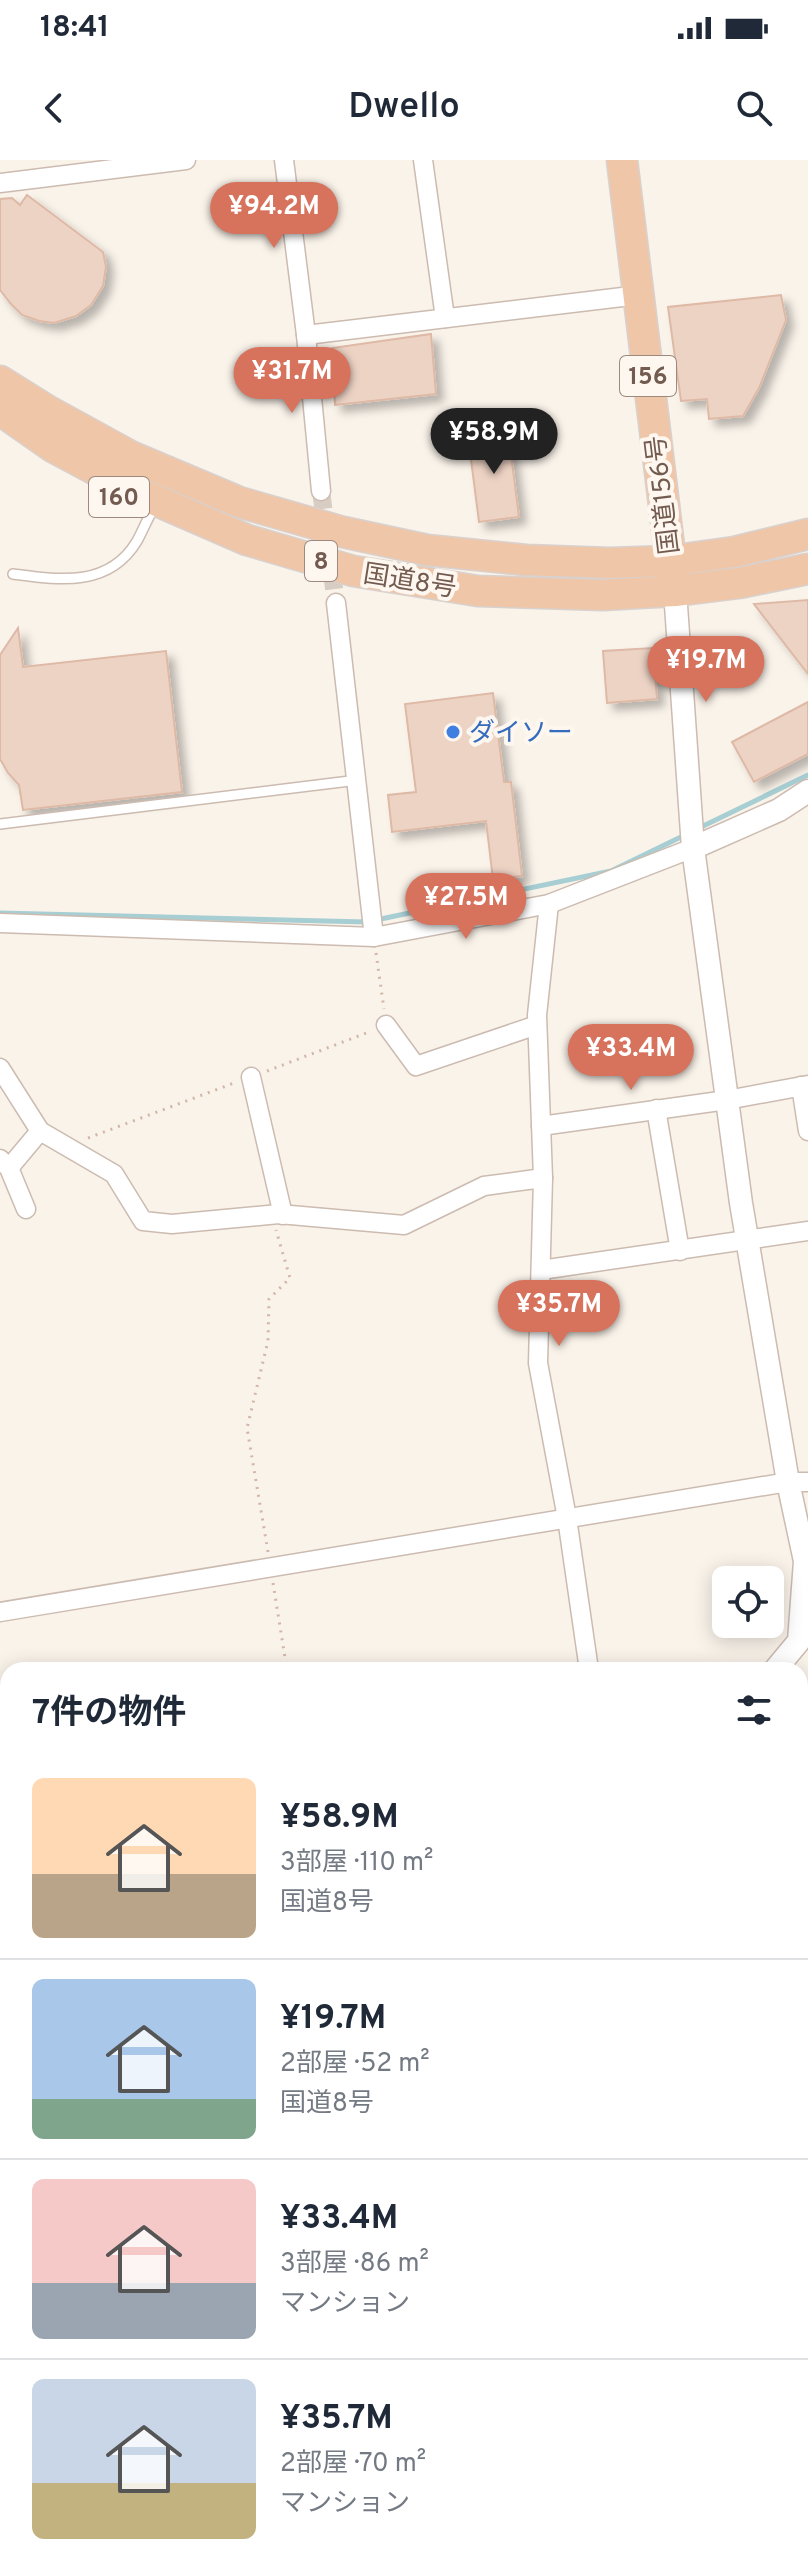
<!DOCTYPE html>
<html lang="ja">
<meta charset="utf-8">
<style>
:root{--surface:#fff;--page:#f2f2f3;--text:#1f2937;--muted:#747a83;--line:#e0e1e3;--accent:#d7725c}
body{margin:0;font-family:Overpass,"Noto Sans JP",sans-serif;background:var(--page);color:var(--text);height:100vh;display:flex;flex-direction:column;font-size:30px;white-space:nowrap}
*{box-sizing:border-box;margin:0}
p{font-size:26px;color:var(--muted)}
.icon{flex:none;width:44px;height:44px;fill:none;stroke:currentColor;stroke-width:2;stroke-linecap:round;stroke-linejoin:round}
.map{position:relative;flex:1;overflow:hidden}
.sheet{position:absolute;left:0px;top:1502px;width:808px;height:912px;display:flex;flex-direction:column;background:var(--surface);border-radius:24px 24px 0 0;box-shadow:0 4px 20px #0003}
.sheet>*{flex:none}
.fabs{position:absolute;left:712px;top:1406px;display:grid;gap:16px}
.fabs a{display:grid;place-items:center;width:72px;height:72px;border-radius:12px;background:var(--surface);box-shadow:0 4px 20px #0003;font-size:40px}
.price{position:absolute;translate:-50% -68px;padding:0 18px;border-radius:28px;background:var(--accent);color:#fff;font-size:26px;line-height:52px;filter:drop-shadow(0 2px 4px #0008)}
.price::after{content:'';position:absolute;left:50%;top:48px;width:24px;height:18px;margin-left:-12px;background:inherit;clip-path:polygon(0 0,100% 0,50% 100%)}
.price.on{background:#222;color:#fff}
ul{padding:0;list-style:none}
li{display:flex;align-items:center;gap:24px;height:200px;padding:0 32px}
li+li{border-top:2px solid var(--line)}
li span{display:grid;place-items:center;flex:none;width:224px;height:160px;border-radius:12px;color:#555}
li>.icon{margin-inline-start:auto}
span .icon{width:96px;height:96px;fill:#fffc;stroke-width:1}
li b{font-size:34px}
h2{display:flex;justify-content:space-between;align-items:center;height:96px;padding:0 32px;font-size:34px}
.status{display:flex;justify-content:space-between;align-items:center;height:56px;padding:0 40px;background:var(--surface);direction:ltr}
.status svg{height:22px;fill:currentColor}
header{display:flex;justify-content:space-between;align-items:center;height:104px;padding:0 32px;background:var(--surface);font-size:36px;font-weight:600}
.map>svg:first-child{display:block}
</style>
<div class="status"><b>18:41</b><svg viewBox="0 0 49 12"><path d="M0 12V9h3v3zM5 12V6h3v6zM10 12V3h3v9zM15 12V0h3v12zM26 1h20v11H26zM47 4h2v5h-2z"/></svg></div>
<header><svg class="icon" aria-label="back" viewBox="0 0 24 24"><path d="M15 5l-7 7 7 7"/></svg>Dwello<svg class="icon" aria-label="search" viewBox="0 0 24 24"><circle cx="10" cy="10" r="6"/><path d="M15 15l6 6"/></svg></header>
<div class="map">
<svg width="808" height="2414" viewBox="0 0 808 2414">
<defs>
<filter id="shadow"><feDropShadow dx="7" dy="7" stdDeviation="4" flood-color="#0004"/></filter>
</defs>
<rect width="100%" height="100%" fill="#faf3ea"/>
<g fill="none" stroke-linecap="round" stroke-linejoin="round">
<!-- stream -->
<g stroke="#a7ced3" stroke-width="5">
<path d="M697,669L808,615"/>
<path d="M0,753L366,762"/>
<path d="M376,760L611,711L685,675"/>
<path d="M800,1612L808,1610"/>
<path d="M0,1686L8,1689"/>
<path d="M800,2011L808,2004"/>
<path d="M800,2177L808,2170"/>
<path d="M376,2414L384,2406"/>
<path d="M565,2414L572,2406"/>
</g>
</g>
<!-- building -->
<g fill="#edd3c4" stroke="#deb9a6" stroke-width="2" filter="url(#shadow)">
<path d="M27,35L103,92L106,107L103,126L91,145L76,156L54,163L39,161L22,155L11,144L0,130V39L12,38L20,45Z"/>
<path d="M781,135L786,160L759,228L743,256L709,259L707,239L681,241L668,147Z"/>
<path d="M431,174L436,234L335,245L332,188Z"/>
<path d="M508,271L519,357L479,362L468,276Z"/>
<path d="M808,440V514L754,444Z"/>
<path d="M18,468L23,507L166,491L182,632L23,650L19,625L8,613L0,599V495Z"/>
<path d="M653,488L657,539L607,543L603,491Z"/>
<path d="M493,533L504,622H511L522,716L493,719L486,661L392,672L388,635L416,632L405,544Z"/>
<path d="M808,542V594L754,622L732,582Z"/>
</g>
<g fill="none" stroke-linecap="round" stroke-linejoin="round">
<!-- minor-tunnel -->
<path stroke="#d8cdc3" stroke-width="18" stroke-dasharray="18 9" stroke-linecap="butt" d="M321,331L336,443"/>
<defs>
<g id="service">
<path d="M13,414C59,420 109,428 137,381C142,372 146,362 151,353"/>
<path d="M0,664L358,620"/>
</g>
<g id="minor">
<path d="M284,0L306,175L321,331"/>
<path d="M423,0L445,158"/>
<path d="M0,23L186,0"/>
<path d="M306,175L639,135"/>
<path d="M336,443L374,777"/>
<path d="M549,744L537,855L543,1018L538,1203L567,1358L589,1510"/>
<path d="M0,763L374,777L549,744L693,688"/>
<path d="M386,865L416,906L537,865"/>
<path d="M0,908L40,971"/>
<path d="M251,917L283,1055"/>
<path d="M801,926L808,971"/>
<path d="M656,949L680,1091"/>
<path d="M541,966L727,940L808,925"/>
<path d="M0,999L9,1008L26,1049"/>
<path d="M9,1008L40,971L114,1014L143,1061L172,1064L279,1054L404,1065L484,1026L543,1018"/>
<path d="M541,1110L808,1071"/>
<path d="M0,1452L788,1322H808"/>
<path d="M800,1557L808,1556"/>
<path d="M0,1625L8,1671"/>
<path d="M800,1722L808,1720"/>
<path d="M800,1778L808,1771"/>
<path d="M0,1879L8,1871"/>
<path d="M800,1998L808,1990"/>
<path d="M0,2072L8,2078"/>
<path d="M0,2114L8,2105"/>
<path d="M0,2351L8,2342"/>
<path d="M0,2378L8,2385"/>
<path d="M32,2406L41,2414"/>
<path d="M431,2406L439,2414"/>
<path d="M670,2406L673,2414"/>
<path d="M298,2414L302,2406"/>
</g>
<g id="tertiary">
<path d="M675,431L693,688L741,1043L788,1322L805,1401L799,1481L775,1510"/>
<path d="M693,688L779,650L808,631"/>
<path d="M800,1902L808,1910"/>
<path d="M800,2149L808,2141"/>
<path d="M0,2219L8,2212"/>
<path d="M539,2414L546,2406"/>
</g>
<g id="trunk">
<path d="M622,0L673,419"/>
<path d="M0,221L48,251L130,296L239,342L343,372L427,390L526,400L610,403L669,401L734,392L808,374"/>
<path d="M0,250L53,287L139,333L247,380L353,411L478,431L603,435L675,431L739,423L808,409"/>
</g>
</defs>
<!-- service casing -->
<use href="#service" stroke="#ccbbb0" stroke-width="12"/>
<!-- minor casing -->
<use href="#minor" stroke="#ccbbb0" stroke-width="21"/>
<!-- tertiary casing -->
<use href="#tertiary" stroke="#ccbbb0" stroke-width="25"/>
<!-- trunk casing -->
<use href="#trunk" stroke="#d8d1ce" stroke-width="33"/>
<!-- path -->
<g stroke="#d2b6a7" stroke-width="3" stroke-dasharray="2 6" stroke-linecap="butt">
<path d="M376,793L384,849"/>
<path d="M267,911L369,872"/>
<path d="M88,978L234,923"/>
<path d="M268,1392L247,1268L268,1181L269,1139L290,1118L276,1070"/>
<path d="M273,1423L287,1510"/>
<path d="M0,1908L8,1916"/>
<path d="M394,2414L401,2406"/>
</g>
<!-- service -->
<use href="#service" stroke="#fff" stroke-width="9"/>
<!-- minor -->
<use href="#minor" stroke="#fff" stroke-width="18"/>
<!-- tertiary -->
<use href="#tertiary" stroke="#fff" stroke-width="22"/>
<!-- trunk -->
<use href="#trunk" stroke="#f0c6a8" stroke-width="30"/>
</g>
<!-- markers -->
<circle fill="#3f7fe0" stroke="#fdf7f0" stroke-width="3" cx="453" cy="572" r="8"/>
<g text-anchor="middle" stroke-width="8" stroke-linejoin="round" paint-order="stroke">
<!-- shield labels -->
<g fill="#fdf7f0" stroke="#9c8a7f" stroke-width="2">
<rect x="620" y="196" width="56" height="40" rx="6"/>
<rect x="89" y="317" width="60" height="40" rx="6"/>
<rect x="305" y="381" width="32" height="40" rx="6"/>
</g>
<g font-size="24" font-weight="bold" fill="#735b4f">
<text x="648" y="224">156</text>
<text x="119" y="345">160</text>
<text x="321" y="409">8</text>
</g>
<!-- street labels -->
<g font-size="26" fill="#735b4f" stroke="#fdf7f0">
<text transform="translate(662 335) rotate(-97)" y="9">国道156号</text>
<text transform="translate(410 420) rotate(9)" y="9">国道8号</text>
</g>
<!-- shop labels -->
<g font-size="26" fill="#366cbe" stroke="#fdf7f0" text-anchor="start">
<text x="469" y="581">ダイソー</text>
</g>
</g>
</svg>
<div class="fabs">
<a><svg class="icon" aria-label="locate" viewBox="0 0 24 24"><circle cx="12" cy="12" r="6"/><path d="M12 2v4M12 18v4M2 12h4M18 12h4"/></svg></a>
</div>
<b class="price" style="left:274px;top:90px">¥94.2M</b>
<b class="price" style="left:292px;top:255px">¥31.7M</b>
<b class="price on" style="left:494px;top:316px">¥58.9M</b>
<b class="price" style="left:706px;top:544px">¥19.7M</b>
<b class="price" style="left:466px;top:781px">¥27.5M</b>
<b class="price" style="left:631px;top:932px">¥33.4M</b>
<b class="price" style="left:559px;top:1188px">¥35.7M</b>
<section class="sheet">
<h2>7件の物件<svg class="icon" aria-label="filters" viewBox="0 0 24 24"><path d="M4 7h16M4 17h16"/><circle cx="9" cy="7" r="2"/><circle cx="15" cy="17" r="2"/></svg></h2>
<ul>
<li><span style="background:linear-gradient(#ffd9b3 60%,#b9a48a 0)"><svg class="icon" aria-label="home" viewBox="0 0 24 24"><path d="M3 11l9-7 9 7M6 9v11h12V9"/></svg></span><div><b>¥58.9M</b><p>3部屋 · 110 m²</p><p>国道8号</p></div></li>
<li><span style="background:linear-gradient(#a9c7e8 75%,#7fa58c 0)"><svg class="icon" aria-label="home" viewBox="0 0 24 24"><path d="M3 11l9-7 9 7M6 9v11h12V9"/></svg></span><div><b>¥19.7M</b><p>2部屋 · 52 m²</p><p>国道8号</p></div></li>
<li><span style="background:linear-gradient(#f6c9c9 65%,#9aa5b1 0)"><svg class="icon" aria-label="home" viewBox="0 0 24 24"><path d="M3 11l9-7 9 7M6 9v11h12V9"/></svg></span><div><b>¥33.4M</b><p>3部屋 · 86 m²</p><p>マンション</p></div></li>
<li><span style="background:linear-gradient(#c9d6e8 65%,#c2b280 0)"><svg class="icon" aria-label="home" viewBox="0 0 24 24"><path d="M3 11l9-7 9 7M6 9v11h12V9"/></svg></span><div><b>¥35.7M</b><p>2部屋 · 70 m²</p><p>マンション</p></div></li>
</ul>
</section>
</div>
